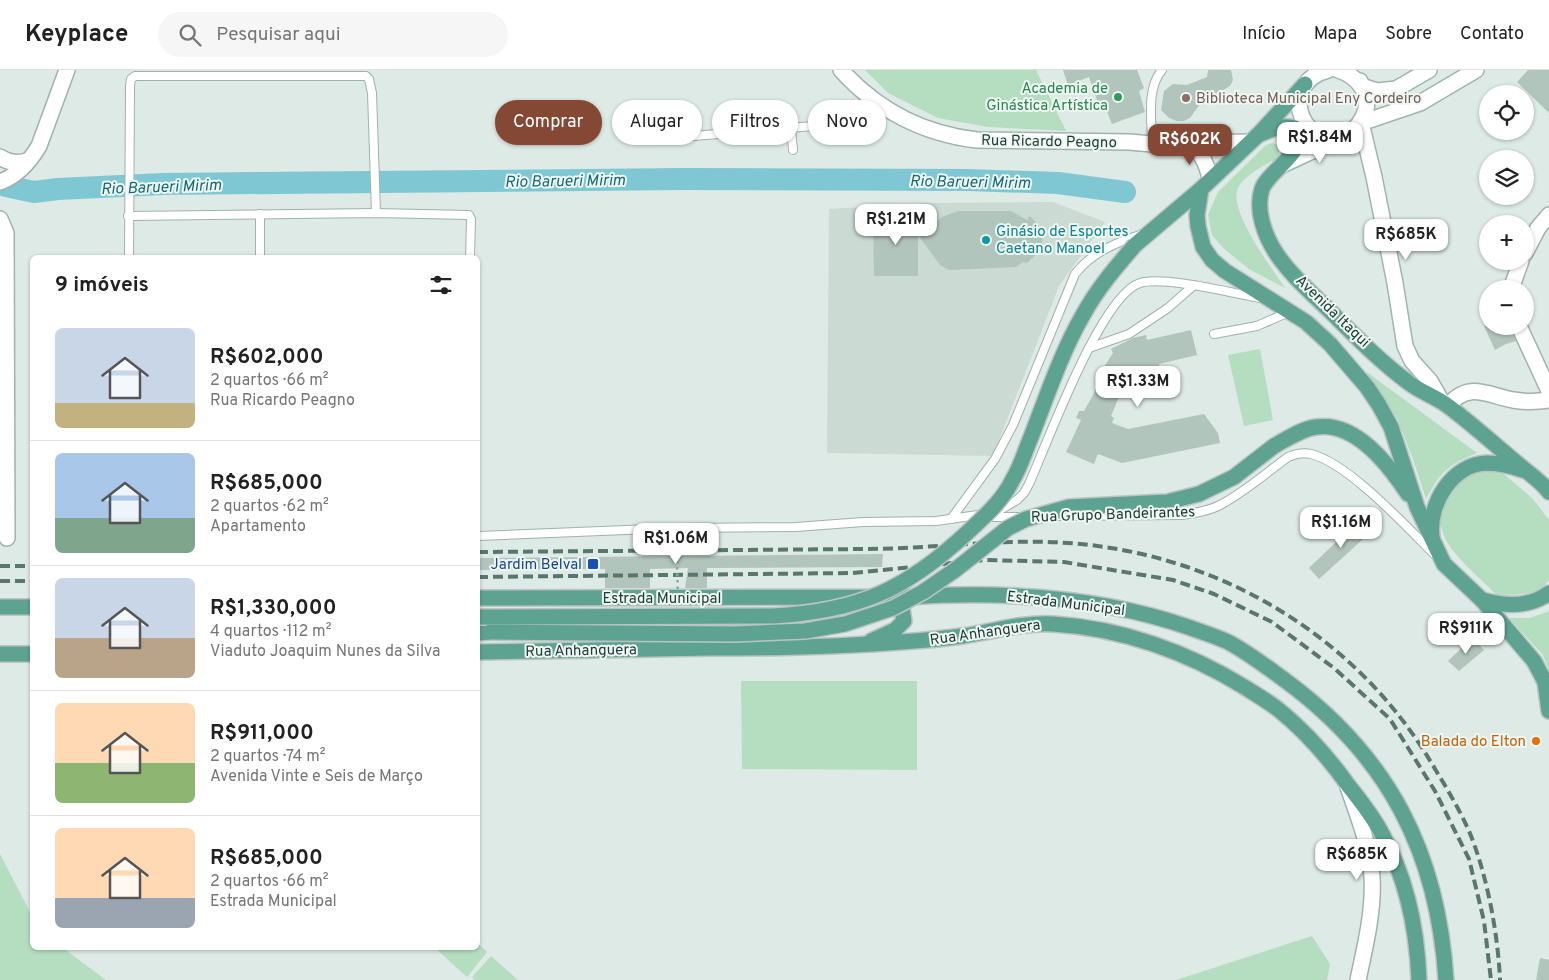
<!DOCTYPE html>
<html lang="pt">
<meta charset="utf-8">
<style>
:root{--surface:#fff;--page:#f6f6f6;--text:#222;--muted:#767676;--line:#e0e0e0;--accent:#844834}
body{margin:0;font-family:Overpass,sans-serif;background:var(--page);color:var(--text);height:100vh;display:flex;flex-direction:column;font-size:19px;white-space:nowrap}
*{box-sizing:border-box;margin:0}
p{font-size:16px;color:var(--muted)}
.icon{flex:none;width:28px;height:28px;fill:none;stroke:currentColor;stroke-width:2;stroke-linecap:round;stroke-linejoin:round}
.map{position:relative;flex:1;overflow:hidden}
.side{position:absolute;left:30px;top:185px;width:450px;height:695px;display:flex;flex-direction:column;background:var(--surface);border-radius:8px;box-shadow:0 1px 4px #0004}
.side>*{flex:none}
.top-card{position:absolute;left:495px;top:30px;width:475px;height:45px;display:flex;gap:10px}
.fabs{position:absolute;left:1479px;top:15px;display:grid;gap:10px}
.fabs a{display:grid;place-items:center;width:55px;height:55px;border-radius:50%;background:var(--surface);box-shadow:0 1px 4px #0004;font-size:25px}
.price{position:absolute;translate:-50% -42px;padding:0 11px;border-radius:10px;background:#fff;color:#222;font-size:16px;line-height:32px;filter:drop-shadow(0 1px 2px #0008)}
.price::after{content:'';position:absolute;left:50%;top:30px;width:15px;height:11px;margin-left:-8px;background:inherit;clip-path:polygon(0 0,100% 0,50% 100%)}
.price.selected{background:var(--accent);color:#fff}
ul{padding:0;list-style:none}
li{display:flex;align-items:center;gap:15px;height:125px;padding:0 25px}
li+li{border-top:1px solid var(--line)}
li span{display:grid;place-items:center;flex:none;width:140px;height:100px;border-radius:8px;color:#555}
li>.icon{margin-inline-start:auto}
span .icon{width:60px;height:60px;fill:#fffc;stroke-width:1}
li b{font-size:21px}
h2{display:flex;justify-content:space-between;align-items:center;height:60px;padding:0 25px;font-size:21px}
.pill{padding:0 18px;border-radius:22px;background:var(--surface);box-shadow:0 1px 4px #0004;font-size:18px;line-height:45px}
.pill.selected{background:var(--accent);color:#fff}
header{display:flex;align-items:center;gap:30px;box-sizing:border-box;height:70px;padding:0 25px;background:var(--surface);border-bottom:1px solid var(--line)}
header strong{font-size:24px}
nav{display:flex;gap:28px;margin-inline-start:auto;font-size:18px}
.search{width:350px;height:45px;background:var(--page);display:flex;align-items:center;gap:12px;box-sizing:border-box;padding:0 18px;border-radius:28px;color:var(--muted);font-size:19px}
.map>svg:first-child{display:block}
</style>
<header>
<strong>Keyplace</strong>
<div class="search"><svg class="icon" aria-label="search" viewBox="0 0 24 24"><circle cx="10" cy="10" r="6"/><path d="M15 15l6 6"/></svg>Pesquisar aqui</div>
<nav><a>Início</a><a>Mapa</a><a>Sobre</a><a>Contato</a></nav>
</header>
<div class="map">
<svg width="1549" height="910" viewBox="0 0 1549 910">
<rect width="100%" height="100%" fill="#ddeae5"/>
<!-- built -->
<path fill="#cbdad3" d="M1053,132L1105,152L1059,216L993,386L827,383L829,139L931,133Z"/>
<!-- green -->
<g fill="#b4debf">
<path d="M865,0H1036L1066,61L988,57L938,48L888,23Z"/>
<path d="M1273,73L1280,76L1278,87C1267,94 1243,106 1238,118C1228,141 1272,198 1285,218L1249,199L1223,178L1212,165L1208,145L1218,122L1266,75Z"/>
<path d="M1260,279L1273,350L1244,356L1228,285Z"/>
<path d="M1368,303L1477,383C1448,395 1441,401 1426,429L1414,392L1398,350L1366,305Z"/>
<path d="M1484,398L1498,399L1533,429L1549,450V510C1537,527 1514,525 1496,524C1480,508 1450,484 1443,463C1435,441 1448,417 1466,405C1471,402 1478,400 1484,398Z"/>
<path d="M1549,541V600L1543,585L1509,548H1530Z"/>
<path d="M741,611H917V700L742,699Z"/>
<path d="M0,784L32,846V878H63L106,910H0Z"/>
<path d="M1312,866L1330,894L1327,910H1176Z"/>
<path d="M478,873L487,882L467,907L435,878H478Z"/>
<path d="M491,886L518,910H475L472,907Z"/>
</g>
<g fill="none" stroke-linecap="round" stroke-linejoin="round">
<!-- river -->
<path stroke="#80c7d4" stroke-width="22" d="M6,116L34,122L58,119L163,114L683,109L967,110L1058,113L1125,122"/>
</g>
<!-- building -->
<g fill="#b2c5bd">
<path d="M1063,0H1137L1144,18L1139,21L1145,42L1112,54L1103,32L1098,33L1089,7L1068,15Z"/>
<path d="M1208,0H1231L1233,10L1230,16L1200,34L1190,48L1184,51H1177L1169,48L1161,40L1164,21L1173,14L1187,15L1207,7Z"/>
<path d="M1528,0H1549V43L1517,12Z"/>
<path d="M958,141H1011L1027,150L1030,146L1042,159V179L1027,193L1023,192L1016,197L949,200L940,195L919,166L942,147Z"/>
<path d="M918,146V206H874L873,147Z"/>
<path d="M1484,256H1510L1516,271L1506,274L1495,280Z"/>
<path d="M1191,260L1197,285L1159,294V296L1130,301L1111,346L1114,348L1112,353L1128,359L1204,344L1218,363L1220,373L1122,393L1098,384L1094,394L1066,382L1081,350L1076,348L1079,341H1084L1101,311L1098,306L1113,283L1111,279L1133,268L1146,265L1147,270Z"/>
<path d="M1360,449L1372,461L1319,509L1309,498Z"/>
<path d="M883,484L882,497L707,498V518H685L688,498L650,499V518H605V499L478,500V488Z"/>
<path d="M1472,568L1484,580L1459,601L1448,591Z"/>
<path d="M1540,888L1549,890V910H1536Z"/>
</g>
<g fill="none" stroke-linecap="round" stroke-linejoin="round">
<defs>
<g id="service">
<path d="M791,59L793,80"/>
<path d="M661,63L664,66L670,68L825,55"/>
<path d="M1152,74C1152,50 1146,19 1162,0"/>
<path d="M260,144V188"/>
<path d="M128,146L376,143L469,145L471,149L470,188"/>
<path d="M129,188L130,16L131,9L135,6H366L369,9L372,23L376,143"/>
<path d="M1214,264L1257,256L1289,242"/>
<path d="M1089,278L1129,264L1168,238L1193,216"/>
<path d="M1055,446L1182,445C1195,443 1209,441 1220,435C1245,422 1266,403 1288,387C1295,384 1303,382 1311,384C1348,393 1406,456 1434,484"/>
<path d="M985,447H1023"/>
<path d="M951,449L995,389L1013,355L1075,204C1092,182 1117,172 1143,164"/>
<path d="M478,466L676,458L796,457L863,452L936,451L985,444L1000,440L1017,430L1024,423L1029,414C1047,374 1101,225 1140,213C1164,206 1232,223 1260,228"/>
</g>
<g id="minor">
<path d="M0,149L6,163L7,468"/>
<path d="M1525,183L1538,158L1549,145"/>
<path d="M1511,219L1521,191"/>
<path d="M1519,256L1549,321"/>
<path d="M1448,336C1468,311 1487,325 1513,330C1525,332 1537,332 1549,330"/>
<path d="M1348,717C1358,746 1370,776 1372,807C1374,841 1365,877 1358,910"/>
</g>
<g id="tertiary">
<path d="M841,0C877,40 924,64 977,70L1129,72L1152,74L1250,72"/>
<path d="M1187,72C1201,80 1207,94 1210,109"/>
<path d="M0,87C9,93 17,94 27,91"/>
<path d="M0,112C17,106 30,91 39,76L67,0"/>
</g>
<g id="secondary">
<path d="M1328,0C1279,13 1299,76 1340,66C1351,64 1358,57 1363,47C1374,26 1358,6 1338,0"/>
<path d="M1360,11L1362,16L1377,21L1396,19L1429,0"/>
<path d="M1280,96L1340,68"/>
<path d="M1442,332L1430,311L1412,291L1405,276L1395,213L1374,107L1361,53L1420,33L1476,0"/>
</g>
<g id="primary">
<path d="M1258,65C1271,60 1281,54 1295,58C1313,77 1268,101 1262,119C1255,140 1265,166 1276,183C1291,206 1314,225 1333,244C1357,268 1382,293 1409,313C1421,322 1436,327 1448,336C1472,354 1495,375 1518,394C1528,403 1541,411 1549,422"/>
<path d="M1201,119L1197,145L1198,156L1203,177L1212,190L1225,201L1306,252L1330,274L1367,317L1379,335L1391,357L1417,437L1444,494L1482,530L1534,591L1545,612L1549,641"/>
<path d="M1135,175L1201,119L1258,65L1305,14"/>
<path d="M1274,376C1287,369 1301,359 1316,357C1356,351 1389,395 1408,424"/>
<path d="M1432,466C1428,434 1452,394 1487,393C1499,393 1511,396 1522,400"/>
<path d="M478,528L907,527C1002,521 1101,526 1191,558C1204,563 1218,567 1230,573C1250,584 1268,598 1286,611C1389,687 1438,783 1446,910"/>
<path d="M1482,530C1504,536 1529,538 1549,523"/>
<path d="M0,537H32"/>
<path d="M478,563L490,562"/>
<path d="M871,571L895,560L904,551L902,538L889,527"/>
<path d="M478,582C556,581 634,579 712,578C751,578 792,578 831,576C875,574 919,572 962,566C992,562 1022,552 1053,554C1121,558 1188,582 1246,618C1257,625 1269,632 1279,640C1306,662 1328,687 1348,715C1360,730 1372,745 1381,762C1406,806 1417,860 1419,910"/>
<path d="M0,584H32"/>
</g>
</defs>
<!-- service casing -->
<use href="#service" stroke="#a0b2ac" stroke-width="10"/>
<!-- minor casing -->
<use href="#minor" stroke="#a0b2ac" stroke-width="18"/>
<!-- tertiary casing -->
<use href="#tertiary" stroke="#a0b2ac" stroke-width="18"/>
<!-- secondary casing -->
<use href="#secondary" stroke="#9cb7ad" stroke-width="18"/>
<!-- primary casing -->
<use href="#primary" stroke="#bcc4c2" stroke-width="18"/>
<!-- service -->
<use href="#service" stroke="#fff" stroke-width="8"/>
<!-- minor -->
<use href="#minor" stroke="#fff" stroke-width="15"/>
<!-- tertiary -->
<use href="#tertiary" stroke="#fff" stroke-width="15"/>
<!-- secondary -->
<use href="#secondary" stroke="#fff" stroke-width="15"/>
<!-- primary -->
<use href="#primary" stroke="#5ea392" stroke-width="15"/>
<!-- rail -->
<g stroke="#58776f" stroke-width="4" stroke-dasharray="10 5" stroke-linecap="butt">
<path d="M478,482C607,481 736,480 865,479C932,479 1000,468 1068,473C1213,483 1348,560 1426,684C1441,709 1457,734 1469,761C1487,804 1498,864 1500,910"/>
<path d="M0,496H32"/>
<path d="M478,507L852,503L984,490L1064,492L1173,510L1214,524L1272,552L1334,598L1390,649L1435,721L1469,789L1484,851L1491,910"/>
<path d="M0,511H32"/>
</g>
<defs>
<g id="primary-bridge">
<path d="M478,547L773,546C859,541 906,520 969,461C986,445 1003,430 1013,409C1021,396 1025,381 1031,367C1047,326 1061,283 1083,245C1097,219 1116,197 1135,175"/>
<path d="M490,562L735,564L805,561L845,554L893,538L923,522L955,500L1008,458L1026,449L1069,437L1167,432L1199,424L1234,407L1274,376"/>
</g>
</defs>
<!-- primary-bridge casing -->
<use href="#primary-bridge" stroke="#bcc4c2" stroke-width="18" stroke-linecap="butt"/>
<!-- path-bridge -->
<path stroke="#7bb0a0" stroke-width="2.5" stroke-dasharray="2.5 4" stroke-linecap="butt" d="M676,458L678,528"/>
<!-- primary-bridge -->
<use href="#primary-bridge" stroke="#5ea392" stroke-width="15"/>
</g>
<!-- markers -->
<circle fill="#2e9e5b" stroke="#eef7f2" stroke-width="2" cx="1118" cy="27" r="5"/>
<circle fill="#8d6e63" stroke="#eef7f2" stroke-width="2" cx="1186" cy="28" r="5"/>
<circle fill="#0f9aa8" stroke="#eef7f2" stroke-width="2" cx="986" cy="170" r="5"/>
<rect fill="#1a4fb4" stroke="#eef7f2" stroke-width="2" x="587" y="488" width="12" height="12" rx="2.5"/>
<circle fill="#e8710a" stroke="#eef7f2" stroke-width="2" cx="1536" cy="671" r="5"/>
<g text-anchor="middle" stroke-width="4" stroke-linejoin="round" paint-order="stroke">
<!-- leisure labels -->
<g font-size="15" fill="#27864d" stroke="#eef7f2" text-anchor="end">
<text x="1108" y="23">Academia de<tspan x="1108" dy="17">Ginástica Artística</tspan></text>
</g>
<!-- education labels -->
<g font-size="15" fill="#785e54" stroke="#eef7f2" text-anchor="start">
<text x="1196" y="33">Biblioteca Municipal Eny Cordeiro</text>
</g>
<!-- street labels -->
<g font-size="15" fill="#1e3b33" stroke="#eef7f2">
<text transform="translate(1049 71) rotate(1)" y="5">Rua Ricardo Peagno</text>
<text transform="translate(1333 241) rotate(44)" y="5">Avenida Itaqui</text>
<text transform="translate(1113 444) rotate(-2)" y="5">Rua Grupo Bandeirantes</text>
<text x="662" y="533">Estrada Municipal</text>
<text transform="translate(1066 533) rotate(7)" y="5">Estrada Municipal</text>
<text transform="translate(985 562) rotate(-8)" y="5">Rua Anhanguera</text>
<text transform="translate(581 580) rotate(-1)" y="5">Rua Anhanguera</text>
</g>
<!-- culture labels -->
<g font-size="15" fill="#0d838f" stroke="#eef7f2" text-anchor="start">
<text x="996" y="166">Ginásio de Esportes<tspan x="996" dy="17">Caetano Manoel</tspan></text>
</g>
<!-- transit labels -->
<g font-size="15" fill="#164399" stroke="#eef7f2" text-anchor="end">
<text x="582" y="499">Jardim Belval</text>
</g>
<!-- food labels -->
<g font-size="15" fill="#c56008" stroke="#eef7f2" text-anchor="end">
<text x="1526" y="676">Balada do Elton</text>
</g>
<!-- water labels -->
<g font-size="16" font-style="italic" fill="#15697a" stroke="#eef7f2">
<text transform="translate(565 110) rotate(-1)" y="6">Rio Barueri Mirim</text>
<text transform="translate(970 111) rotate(1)" y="6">Rio Barueri Mirim</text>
<text transform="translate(161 116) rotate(-2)" y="6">Rio Barueri Mirim</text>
</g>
</g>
</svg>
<div class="fabs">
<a><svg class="icon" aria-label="locate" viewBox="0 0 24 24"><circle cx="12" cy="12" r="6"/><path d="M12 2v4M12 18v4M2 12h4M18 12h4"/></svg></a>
<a><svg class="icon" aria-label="layers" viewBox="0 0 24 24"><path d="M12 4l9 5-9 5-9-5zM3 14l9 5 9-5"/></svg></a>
<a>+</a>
<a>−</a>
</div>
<b class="price" style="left:1320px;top:94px">R$1.84M</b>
<b class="price selected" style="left:1190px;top:96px">R$602K</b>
<b class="price" style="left:896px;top:176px">R$1.21M</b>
<b class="price" style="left:1406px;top:191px">R$685K</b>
<b class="price" style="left:1138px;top:338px">R$1.33M</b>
<b class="price" style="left:1341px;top:479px">R$1.16M</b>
<b class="price" style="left:676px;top:495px">R$1.06M</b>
<b class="price" style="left:1466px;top:585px">R$911K</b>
<b class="price" style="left:1357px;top:811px">R$685K</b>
<div class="top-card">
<a class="pill selected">Comprar</a>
<a class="pill">Alugar</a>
<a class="pill">Filtros</a>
<a class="pill">Novo</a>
</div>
<section class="side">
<h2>9 imóveis<svg class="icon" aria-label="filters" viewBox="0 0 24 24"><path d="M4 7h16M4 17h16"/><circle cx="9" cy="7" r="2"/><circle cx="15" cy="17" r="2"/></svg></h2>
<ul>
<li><span style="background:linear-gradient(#c9d6e8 75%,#c2b280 0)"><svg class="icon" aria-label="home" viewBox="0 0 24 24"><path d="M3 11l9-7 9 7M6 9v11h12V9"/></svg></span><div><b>R$602,000</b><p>2 quartos · 66 m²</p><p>Rua Ricardo Peagno</p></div></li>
<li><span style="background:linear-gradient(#a9c7e8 65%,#7fa58c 0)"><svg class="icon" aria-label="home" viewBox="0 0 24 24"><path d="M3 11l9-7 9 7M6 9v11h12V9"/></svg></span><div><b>R$685,000</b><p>2 quartos · 62 m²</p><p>Apartamento</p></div></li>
<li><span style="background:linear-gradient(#c9d6e8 60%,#b9a48a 0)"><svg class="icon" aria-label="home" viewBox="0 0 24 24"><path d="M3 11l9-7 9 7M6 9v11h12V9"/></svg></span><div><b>R$1,330,000</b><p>4 quartos · 112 m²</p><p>Viaduto Joaquim Nunes da Silva</p></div></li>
<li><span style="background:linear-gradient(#ffd9b3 60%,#8fb573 0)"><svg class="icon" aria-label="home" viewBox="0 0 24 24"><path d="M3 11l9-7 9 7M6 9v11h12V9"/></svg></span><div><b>R$911,000</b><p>2 quartos · 74 m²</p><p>Avenida Vinte e Seis de Março</p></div></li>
<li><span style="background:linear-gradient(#ffd9b3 70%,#9aa5b1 0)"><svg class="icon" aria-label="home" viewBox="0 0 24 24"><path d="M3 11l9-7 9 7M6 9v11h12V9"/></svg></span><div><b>R$685,000</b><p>2 quartos · 66 m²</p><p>Estrada Municipal</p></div></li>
</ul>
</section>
</div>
